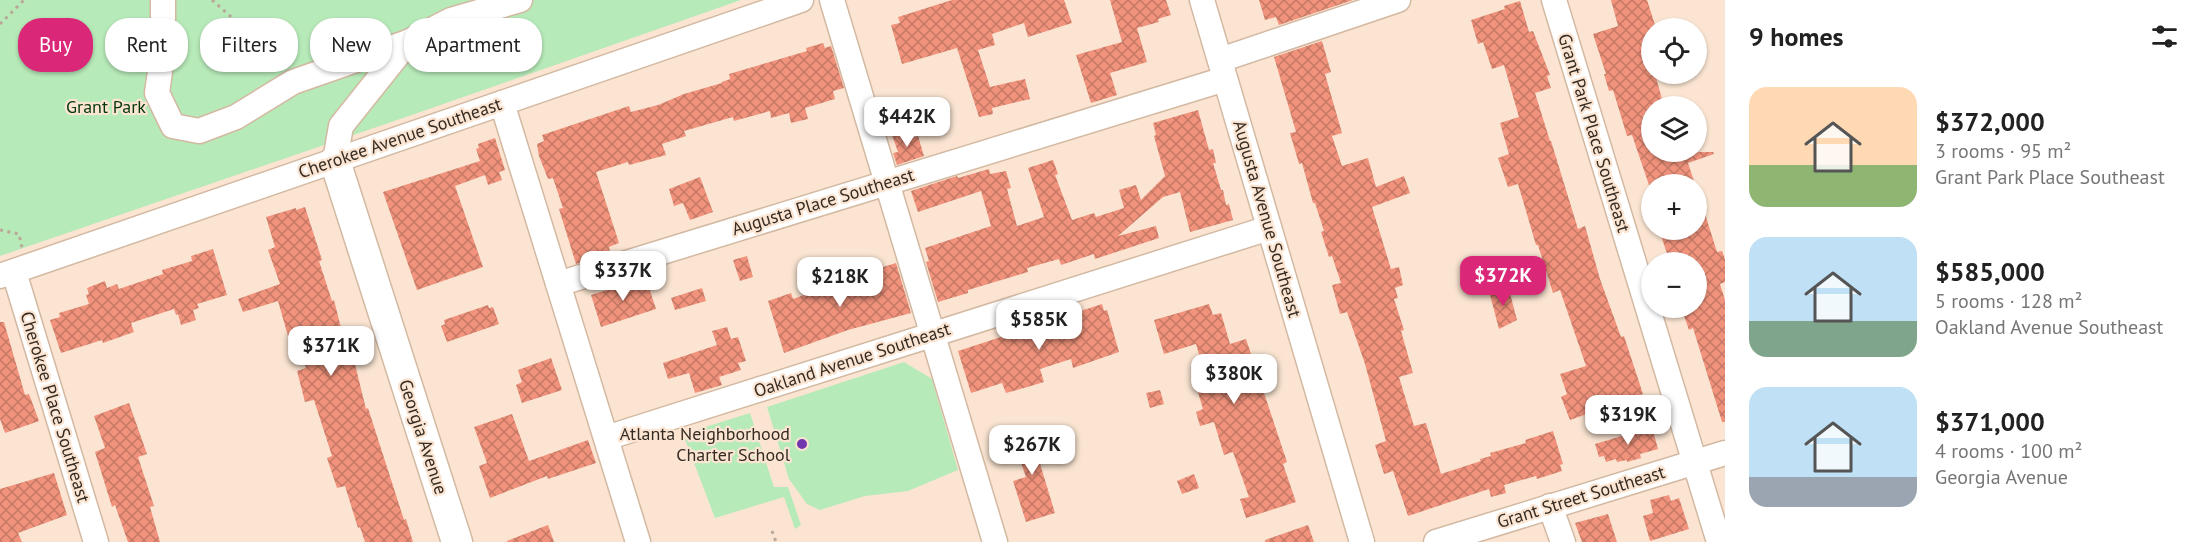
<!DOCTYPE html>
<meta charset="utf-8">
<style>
:root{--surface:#fff;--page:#f6f6f6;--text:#222;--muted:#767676;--accent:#db2777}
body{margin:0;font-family:"PT Sans",sans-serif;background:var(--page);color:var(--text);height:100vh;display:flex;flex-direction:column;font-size:22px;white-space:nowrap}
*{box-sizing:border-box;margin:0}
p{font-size:20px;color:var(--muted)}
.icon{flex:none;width:33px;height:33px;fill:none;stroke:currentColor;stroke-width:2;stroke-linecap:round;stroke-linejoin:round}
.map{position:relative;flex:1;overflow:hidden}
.drawer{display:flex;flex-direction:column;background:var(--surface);width:480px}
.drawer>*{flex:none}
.banner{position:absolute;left:18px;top:18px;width:570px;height:54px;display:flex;gap:12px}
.controls{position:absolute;left:1641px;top:18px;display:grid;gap:12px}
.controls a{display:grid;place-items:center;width:66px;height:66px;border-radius:50%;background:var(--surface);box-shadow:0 2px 4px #0004;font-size:30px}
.price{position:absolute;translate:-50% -51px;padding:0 14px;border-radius:12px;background:#fff;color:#222;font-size:20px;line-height:39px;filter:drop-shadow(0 2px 3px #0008)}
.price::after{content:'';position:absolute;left:50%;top:36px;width:18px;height:14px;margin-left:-9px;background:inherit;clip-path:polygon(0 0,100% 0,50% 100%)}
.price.active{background:var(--accent);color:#fff}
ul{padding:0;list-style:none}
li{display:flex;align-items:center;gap:18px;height:150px;padding:0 24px}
li span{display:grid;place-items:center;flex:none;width:168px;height:120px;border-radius:18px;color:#555}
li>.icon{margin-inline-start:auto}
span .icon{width:72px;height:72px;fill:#fffc;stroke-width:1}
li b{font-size:26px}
h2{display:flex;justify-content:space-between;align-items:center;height:72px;padding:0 24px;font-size:26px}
.pill{padding:0 21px;border-radius:24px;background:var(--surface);box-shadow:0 2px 4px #0004;font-size:21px;line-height:54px}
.pill.active{background:var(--accent);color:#fff}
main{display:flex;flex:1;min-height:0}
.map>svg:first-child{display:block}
</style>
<main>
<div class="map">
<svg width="1725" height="542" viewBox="0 0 1725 542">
<defs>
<pattern id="building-cross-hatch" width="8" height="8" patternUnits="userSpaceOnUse" patternTransform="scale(1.5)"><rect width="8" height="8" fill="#f1937c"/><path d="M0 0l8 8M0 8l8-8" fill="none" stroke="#c47865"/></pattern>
</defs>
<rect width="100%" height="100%" fill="#fbe5d2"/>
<!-- park -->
<g fill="#b7eab9">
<path d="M0,0H741L409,116L0,256Z"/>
<path d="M904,362L932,379L958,470L908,491L865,496L820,510L807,504L789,479L767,407Z"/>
<path d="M750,413L774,487H788L801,525L795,529L784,497L715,518L683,434Z"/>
</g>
<!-- building -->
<g fill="url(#building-cross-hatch)">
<path d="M952,0H1064L1072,23L1028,37L1024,23L992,34L995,45L978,50L990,87L1025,79L1030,99L992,108L993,114L979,117L957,48L902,64L891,25L900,23L898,17Z"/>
<path d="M1110,0H1166L1171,15L1158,19L1159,22L1137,28L1147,62L1110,73L1117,95L1091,103L1076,55L1122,42Z"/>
<path d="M1259,0H1353L1279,25L1276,17L1265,20Z"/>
<path d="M1611,0H1647L1656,28H1652V74H1655L1664,106H1652V152H1713L1714,154L1688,163L1695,184L1649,185L1632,135L1627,136L1613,90L1609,91L1604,74H1606L1593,34L1618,26Z"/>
<path d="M1520,1L1529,32L1533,31L1550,75L1547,76L1551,88L1535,93L1550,141H1551L1578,229L1585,226L1600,279L1621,337L1624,336L1643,394L1570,420L1561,397L1567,394L1560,374L1586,366L1560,290L1553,293L1538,245H1536L1518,184L1508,187L1498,158L1509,154L1500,123L1519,117L1504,65L1492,69L1483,42L1478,44L1471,20L1505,9L1504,6Z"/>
<path d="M1322,41L1331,72L1325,74L1342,133L1332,136L1342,166L1368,158L1376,187L1404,176L1410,193L1372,207L1391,269L1399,267L1403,285L1395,288L1398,298L1394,299L1404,330L1401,331L1413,373L1399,377L1414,426L1426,423L1441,474L1481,461L1480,459L1491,456L1490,453L1526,443L1525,440L1553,431L1563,464L1560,465L1562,471L1537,479L1536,476L1504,485L1506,493L1491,497L1489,489L1408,516L1393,471L1384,474L1375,445L1386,441L1365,364L1347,312L1340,314L1332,285L1341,283L1332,256L1329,257L1321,232L1324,231L1315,203H1313L1302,163L1299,164L1290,133L1296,132L1274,57Z"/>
<path d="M823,43L825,48L831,46L844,88L833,91L835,99L805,108L808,119L791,123L789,113L771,118L770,111L734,121L733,117L684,131L686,136L662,144L666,155L629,165L628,162L596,172L619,243L609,247L610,252L576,264L559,209L563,208L553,178L548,179L539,156L537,144L544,141L542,135L629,106L631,112L658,105L684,94L722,83V82L730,79L729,74L807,51L806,48Z"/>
<path d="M1198,110L1209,150L1213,149L1216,163H1213L1221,190H1223L1226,205L1229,204L1233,220L1190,232L1180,192L1163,197L1118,236L1156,226L1159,238L1095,259L1094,254L1061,265L1059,259L1027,268L1028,272L968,290V293L938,302L926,262L929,261L925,248L991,226L981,191L918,212L911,191L957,176L958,178L989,169L990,174L1006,171L1011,188L1007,189L1017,226L1044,217L1028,168L1053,160L1058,174L1055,175L1072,220L1094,213L1096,217L1124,208L1119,190L1136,185L1141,200L1165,176L1154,136L1156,135L1153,123Z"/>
<path d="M906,131L908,139L918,136L924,156L897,165L893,153L898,152L892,135Z"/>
<path d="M495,138L505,170L499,172L502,180L488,185L485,175L455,186L483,267L417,290L383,192L480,161L476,149L479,148L478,144Z"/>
<path d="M700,177L713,212L690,220L683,203L674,206L669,189Z"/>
<path d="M1696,198H1700L1717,252L1722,251L1725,259V282L1720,284L1725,300V422H1722L1693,328L1689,330L1684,316L1690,314L1688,308H1696V262H1670L1659,230H1696Z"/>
<path d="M305,207L322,260L319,261L332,301L334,300L340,324L345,336H347L352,352L366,409L368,408L404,520L406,519L413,542H365L360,527L358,528L345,486L337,488L327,458L332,456L314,400L305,402L297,371L306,368L295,334L288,336L278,301L243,312L238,299L280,284L268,250L275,247L266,217L296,208V210Z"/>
<path d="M213,249L227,295L197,304L199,308L193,310L196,320L181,325L178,314L176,315L174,309L131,323L134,332L103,343L102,340L61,353L50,320L60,317L59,313L89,304L86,295L89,294L87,288L105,281L107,288L117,284L119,289L163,274L162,270L192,261L191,256Z"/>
<path d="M747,256L753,277L740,281L733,260Z"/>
<path d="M896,263L911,313L848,330L784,353L768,301L791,293L793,299L845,280L846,283L872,275L869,268L882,264L883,267Z"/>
<path d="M646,278L656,309L601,327L591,295Z"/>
<path d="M1508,286L1517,320L1499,329L1489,291Z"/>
<path d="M702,288L706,301L675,310L671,298Z"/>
<path d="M1102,304L1104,311L1107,310L1119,352L1073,368L1071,359L1040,369L1044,382L1024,388L1006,393L1002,383L971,393L958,351Z"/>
<path d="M1209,304L1213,315L1221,313L1230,344L1246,339L1287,462L1283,464L1296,502L1246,518L1240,499L1249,497L1233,452L1224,455L1214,422L1200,426L1196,412L1203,409L1197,389L1208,385L1196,344L1164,354L1154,320Z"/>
<path d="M488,305L489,308L493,307L499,324L447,342L441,326L445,324L444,320Z"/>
<path d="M0,322H4L25,395L29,394L39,421L5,433L0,419Z"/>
<path d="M727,327L731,339L738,337L746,361L738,363L741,370L719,377L722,385L695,393L689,373L668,379L663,363L717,345L712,331Z"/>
<path d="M551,358L562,390L522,403L516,385L522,382L518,370Z"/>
<path d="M1160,390L1164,404L1150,408L1146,393Z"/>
<path d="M129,403L147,454L138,457L154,506L150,507L160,542H128L115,505L112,507L95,452L105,448L94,416Z"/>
<path d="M512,414L529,461L588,440L596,463L548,479L547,476L490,498L479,466L487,463L474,427Z"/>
<path d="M1040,426L1048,450L1037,454L1055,513L1026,522L1013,481L1026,477L1012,436Z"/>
<path d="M1652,427L1658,449L1640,454L1641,458L1627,462V460L1617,462L1616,459L1606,462L1604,456L1599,457L1595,444Z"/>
<path d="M54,473L67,515L18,533L22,542H0V489Z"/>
<path d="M1194,474L1199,488L1182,494L1177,481Z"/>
<path d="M1669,495L1671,501L1679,498L1689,529L1650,541L1643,516L1653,513L1650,500Z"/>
<path d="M1608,514L1617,542H1582L1575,523Z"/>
<path d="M548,525L554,542H507V541Z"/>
<path d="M1308,525L1314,542H1265V540Z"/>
</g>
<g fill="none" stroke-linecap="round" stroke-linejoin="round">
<defs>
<g id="minor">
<path d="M163,0V50L157,93L173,126L199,131L236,117L293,82L408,42"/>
<path d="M832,0L995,542"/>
<path d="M1202,0L1362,542"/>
<path d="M1554,0L1719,542"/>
<path d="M1220,60L1398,0"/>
<path d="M502,103L638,542"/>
<path d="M335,161L341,126L408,42L451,20L520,0"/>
<path d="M14,272L96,542"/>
<path d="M0,276L801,0"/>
<path d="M558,284L1225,79"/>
<path d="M606,438L1269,228"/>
<path d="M1550,506L1563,542"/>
<path d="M1436,542L1725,453"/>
</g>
<path id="major" d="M335,161L457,542"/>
</defs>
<!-- minor casing -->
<use href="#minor" stroke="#d3b9a2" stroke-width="27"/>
<!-- major casing -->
<use href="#major" stroke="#d3b9a2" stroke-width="33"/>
<!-- path -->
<g stroke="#b9a797" stroke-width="3" stroke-dasharray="3 4.5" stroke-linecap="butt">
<path d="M212,0L285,64"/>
<path d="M0,24L24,0"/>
<path d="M0,230L19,234L22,248"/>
<path d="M772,531L776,542"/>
</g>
<!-- minor -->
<use href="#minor" stroke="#fff" stroke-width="24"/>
<!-- major -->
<use href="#major" stroke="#fff" stroke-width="30"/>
</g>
<!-- markers -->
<circle fill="#7137ad" stroke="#fbe5d2" stroke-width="2" cx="802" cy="444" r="6"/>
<g text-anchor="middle" stroke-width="4.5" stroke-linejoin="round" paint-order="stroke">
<!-- park labels -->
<g font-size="18" fill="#02370c" stroke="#fbe5d2">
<text x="106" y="113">Grant Park</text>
</g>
<!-- street labels -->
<g font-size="18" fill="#352b22" stroke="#fbe5d2">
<text transform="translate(1594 133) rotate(73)" y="6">Grant Park Place Southeast</text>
<text transform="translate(400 138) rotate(-19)" y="6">Cherokee Avenue Southeast</text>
<text transform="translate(823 202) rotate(-17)" y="6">Augusta Place Southeast</text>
<text transform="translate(1267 219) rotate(74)" y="6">Augusta Avenue Southeast</text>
<text transform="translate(852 360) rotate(-18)" y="6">Oakland Avenue Southeast</text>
<text transform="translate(55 407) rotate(73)" y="6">Cherokee Place Southeast</text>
<text transform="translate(423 437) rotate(72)" y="6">Georgia Avenue</text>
<text transform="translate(1581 497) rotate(-17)" y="6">Grant Street Southeast</text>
</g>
<!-- poi labels -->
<g font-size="18" fill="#352b22" stroke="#fbe5d2" text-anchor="end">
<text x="790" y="440">Atlanta Neighborhood<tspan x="790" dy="21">Charter School</tspan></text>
</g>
</g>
</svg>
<div class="controls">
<a><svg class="icon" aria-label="locate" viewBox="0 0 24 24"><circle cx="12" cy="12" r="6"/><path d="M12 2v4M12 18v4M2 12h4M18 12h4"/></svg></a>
<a><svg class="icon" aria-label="layers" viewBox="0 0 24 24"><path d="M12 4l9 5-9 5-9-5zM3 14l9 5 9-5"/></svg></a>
<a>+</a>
<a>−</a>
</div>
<b class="price" style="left:907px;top:148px">$442K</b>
<b class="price" style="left:623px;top:302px">$337K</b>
<b class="price active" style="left:1503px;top:307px">$372K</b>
<b class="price" style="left:840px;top:308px">$218K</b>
<b class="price" style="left:1039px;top:351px">$585K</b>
<b class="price" style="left:331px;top:377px">$371K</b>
<b class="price" style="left:1234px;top:405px">$380K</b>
<b class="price" style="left:1628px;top:446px">$319K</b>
<b class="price" style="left:1032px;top:476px">$267K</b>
<div class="banner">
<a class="pill active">Buy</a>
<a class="pill">Rent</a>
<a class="pill">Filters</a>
<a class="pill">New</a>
<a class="pill">Apartment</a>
</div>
</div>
<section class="drawer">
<h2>9 homes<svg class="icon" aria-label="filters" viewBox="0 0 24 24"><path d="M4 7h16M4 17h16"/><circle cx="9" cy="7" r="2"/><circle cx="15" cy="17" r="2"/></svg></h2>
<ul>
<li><span style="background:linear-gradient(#ffd9b3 65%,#8fb573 0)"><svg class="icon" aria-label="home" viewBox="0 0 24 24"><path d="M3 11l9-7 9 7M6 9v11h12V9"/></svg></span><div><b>$372,000</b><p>3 rooms · 95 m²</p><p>Grant Park Place Southeast</p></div></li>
<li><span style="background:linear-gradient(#bfe0f5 70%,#7fa58c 0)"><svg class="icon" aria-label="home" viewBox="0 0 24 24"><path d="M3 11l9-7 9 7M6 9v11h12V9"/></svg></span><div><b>$585,000</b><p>5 rooms · 128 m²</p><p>Oakland Avenue Southeast</p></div></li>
<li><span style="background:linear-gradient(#bfe0f5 75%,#9aa5b1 0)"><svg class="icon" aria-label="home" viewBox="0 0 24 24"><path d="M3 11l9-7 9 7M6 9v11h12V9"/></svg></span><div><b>$371,000</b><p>4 rooms · 100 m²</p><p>Georgia Avenue</p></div></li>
</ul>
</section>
</main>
